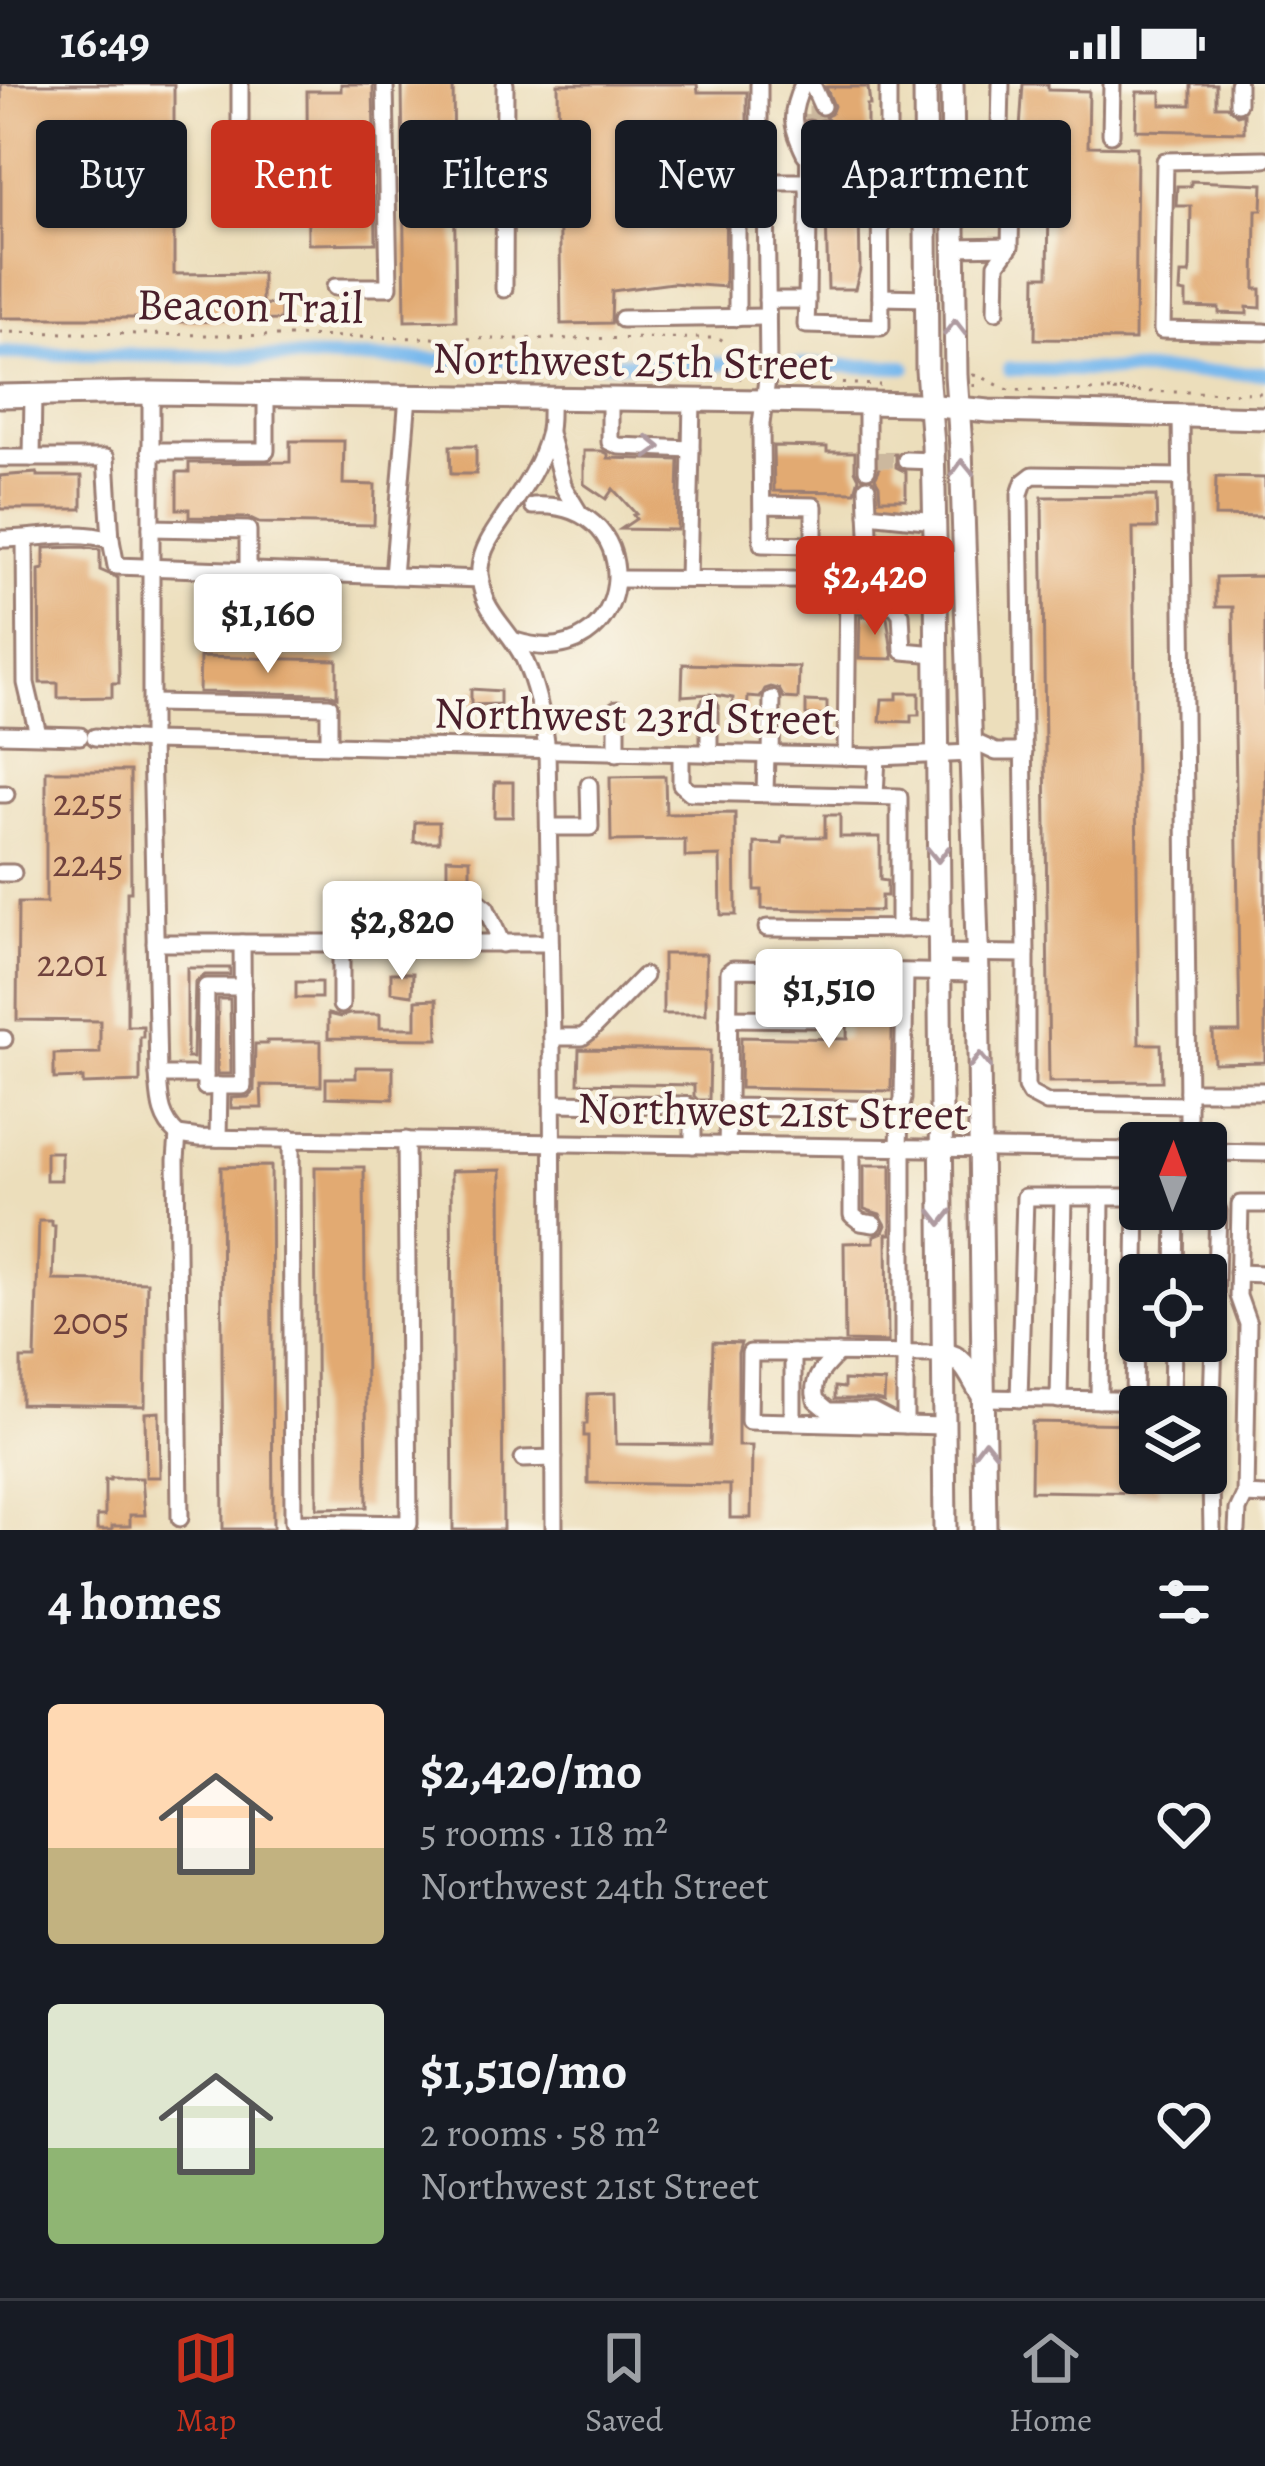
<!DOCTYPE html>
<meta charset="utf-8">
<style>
:root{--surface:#171b24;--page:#20242c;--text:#f1f3f6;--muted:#9ea1a6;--line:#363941;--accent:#c8321e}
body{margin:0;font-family:Alegreya,serif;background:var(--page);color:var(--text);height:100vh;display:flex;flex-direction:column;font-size:45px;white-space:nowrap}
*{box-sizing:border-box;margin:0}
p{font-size:39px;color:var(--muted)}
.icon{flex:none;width:66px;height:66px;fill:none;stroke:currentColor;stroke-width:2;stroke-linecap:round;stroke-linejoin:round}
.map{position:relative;height:1446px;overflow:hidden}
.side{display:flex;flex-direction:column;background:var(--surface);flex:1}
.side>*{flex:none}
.banner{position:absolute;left:36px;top:36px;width:1194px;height:108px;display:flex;gap:24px}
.needle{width:78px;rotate:1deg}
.buttons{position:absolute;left:1119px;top:1038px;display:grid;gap:24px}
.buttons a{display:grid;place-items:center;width:108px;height:108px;border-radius:12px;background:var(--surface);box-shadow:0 3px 9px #0004;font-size:60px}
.price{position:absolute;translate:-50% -102px;padding:0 27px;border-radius:12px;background:#fff;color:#222;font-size:39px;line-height:78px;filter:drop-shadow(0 3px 6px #0008)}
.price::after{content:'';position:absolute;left:50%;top:72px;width:36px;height:27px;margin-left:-18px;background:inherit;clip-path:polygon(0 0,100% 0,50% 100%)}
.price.current{background:var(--accent);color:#fff}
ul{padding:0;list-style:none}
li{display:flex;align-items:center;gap:36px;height:300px;padding:0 48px}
li span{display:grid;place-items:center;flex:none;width:336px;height:240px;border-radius:12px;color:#555}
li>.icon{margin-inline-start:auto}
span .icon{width:144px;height:144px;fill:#fffc;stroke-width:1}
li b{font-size:51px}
h2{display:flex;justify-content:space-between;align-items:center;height:144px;padding:0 48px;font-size:51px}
.tag{padding:0 42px;border-radius:12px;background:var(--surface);box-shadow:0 3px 9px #0004;font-size:42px;line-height:108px}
.tag.current{background:var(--accent);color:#fff}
.status{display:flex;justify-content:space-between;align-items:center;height:84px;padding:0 60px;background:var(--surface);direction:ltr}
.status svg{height:33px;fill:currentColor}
.tab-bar{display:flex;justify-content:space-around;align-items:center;height:168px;border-top:3px solid var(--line);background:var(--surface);font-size:33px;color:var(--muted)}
.tab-bar a{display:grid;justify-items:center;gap:6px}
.tab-bar .current{color:var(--accent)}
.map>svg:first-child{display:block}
</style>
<div class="status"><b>16:49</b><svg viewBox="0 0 49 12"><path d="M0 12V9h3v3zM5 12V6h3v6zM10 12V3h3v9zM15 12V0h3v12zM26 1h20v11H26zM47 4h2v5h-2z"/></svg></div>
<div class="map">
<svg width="1265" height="1446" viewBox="0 0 1265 1446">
<rect width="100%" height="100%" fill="#fbf7ec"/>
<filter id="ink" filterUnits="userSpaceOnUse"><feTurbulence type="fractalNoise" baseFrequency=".00833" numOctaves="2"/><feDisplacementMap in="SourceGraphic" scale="24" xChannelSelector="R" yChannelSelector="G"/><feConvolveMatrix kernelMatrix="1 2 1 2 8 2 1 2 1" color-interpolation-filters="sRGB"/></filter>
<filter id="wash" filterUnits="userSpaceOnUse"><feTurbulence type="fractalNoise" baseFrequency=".004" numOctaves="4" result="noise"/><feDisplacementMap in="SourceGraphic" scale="48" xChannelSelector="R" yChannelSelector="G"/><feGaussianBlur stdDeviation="2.7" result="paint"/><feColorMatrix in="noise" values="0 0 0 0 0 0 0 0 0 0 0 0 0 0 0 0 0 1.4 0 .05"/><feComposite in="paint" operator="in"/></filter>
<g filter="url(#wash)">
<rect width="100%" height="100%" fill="#ecdebb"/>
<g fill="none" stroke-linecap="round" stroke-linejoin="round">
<!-- canal -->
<g stroke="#79b9ed" stroke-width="14">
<path d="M0,269L723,280"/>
<path d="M796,281L905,283"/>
<path d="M1009,285L1265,289"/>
</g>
</g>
<g id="blocks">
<!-- building -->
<g fill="#e2aa72">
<path d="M1,0H174V190L262,189V220L281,221V236L176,238V234H1Z"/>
<path d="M341,0H373L376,159L308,160L307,7H341Z"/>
<path d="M402,0H453L456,236L405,237Z"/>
<path d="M558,0H697L698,8H747V67H726L725,203L672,199L612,207L611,239L561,240Z"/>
<path d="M1023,0H1048V6L1089,7L1088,62L1137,63L1135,256L1035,255L1036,192H1048L1050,45H1020Z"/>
<path d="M1191,0H1216V22H1227L1237,31L1244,29V48L1136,46L1137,8H1161V21H1191Z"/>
<path d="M826,3H868L870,21H867V54H834V41L825,33L831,30L834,22Z"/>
<path d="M1191,97L1263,100L1262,126H1256L1255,205H1261V224L1247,223V230L1219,229V224L1186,223V209L1180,208L1181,190H1189L1190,185L1191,122H1176L1177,102H1191Z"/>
<path d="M826,128H859L860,185L855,205H828Z"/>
<path d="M290,357H344L343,400L375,401L374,441L259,439L248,434L189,433V425H177V388H189V379L290,378Z"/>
<path d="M450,362H476V390H451Z"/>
<path d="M773,362L827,363V368H855V386L859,394L855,408L774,407Z"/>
<path d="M584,367H602L608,370V374L679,376L677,446L621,445L636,435L633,431L636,430L613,405L606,415L584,400Z"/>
<path d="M879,370H896V383L906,388V415H880L879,401L875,394L879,386Z"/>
<path d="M37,389V392H82V425H0V392Z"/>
<path d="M1216,393L1265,394V433L1215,432Z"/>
<path d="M1156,412L1157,444H1133L1139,960H1161L1162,997L1049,998L1042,413Z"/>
<path d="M83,463L100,466V486L118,494L119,599H112V613L58,614V599H40L39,486L44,485V464Z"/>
<path d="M1265,492V978L1214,979L1213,948H1240L1233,523H1216V493Z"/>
<path d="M860,532L887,533L893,575L859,574Z"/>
<path d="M200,573L337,576V613L329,610L199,608Z"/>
<path d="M683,580L799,583L798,615L784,614L779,605L771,603L765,605L760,614L748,613L747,631L732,630L733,614L710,610L682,612Z"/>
<path d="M471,605L500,607V620L471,621Z"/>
<path d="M897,609H919V631H911V638L880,637L882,615H897Z"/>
<path d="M806,617L827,618V632L806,631Z"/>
<path d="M46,687H130L131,808H127V942H143V953H140V998L83,1000V994L54,995V970L100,969V937L17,936L18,819H46Z"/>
<path d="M665,692L666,730L735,729L736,831H721L720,772L685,773V756L611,757L610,693Z"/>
<path d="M495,698H513V733H494Z"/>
<path d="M825,731H840V753H880V796L887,797V812H881V827L762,825V806H755V759L782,760L783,753H825Z"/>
<path d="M415,738H439V758H414Z"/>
<path d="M447,774L470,775V794H475V807L447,808Z"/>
<rect x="663" y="870" width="43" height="60"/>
<path d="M187,884H230V891H205L195,898L193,974H187Z"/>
<path d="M391,889H413L412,911L391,908Z"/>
<rect x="296" y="898" width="25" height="16"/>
<path d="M848,899L893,900L891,1007L740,1004L741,953L847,955Z"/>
<path d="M218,915H230L231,990H217Z"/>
<path d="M437,915L438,955L328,954V930L340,933L349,930H380V944H416V916Z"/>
<path d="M267,957H321V1002L261,1001L262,1024H231V1014L248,1013L254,1007L255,960H267Z"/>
<path d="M579,965L710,967L709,1016H698L694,1012V1001L578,999Z"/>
<path d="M356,983H393V1015L326,1013V994H356Z"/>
<rect x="46" y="1068" width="15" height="28"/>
<path d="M864,1081H891V1150H887L888,1258L845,1257L844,1159L874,1158V1152L883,1148L886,1141L880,1130L864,1125Z"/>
<path d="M271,1082L273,1445H223L221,1083Z"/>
<path d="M315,1083H364L367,1423L317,1424Z"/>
<path d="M501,1086L503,1446H453L451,1087Z"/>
<path d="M39,1137H52V1142H55L53,1196L147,1198L145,1322L21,1320V1275H35Z"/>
<path d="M713,1258L741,1259L738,1269V1362H752L751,1434H730V1401L588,1399V1352H584V1340H587L588,1310L615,1309L616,1360L710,1361Z"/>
<path d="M844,1296L885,1298L884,1318L872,1315H835V1303L844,1304Z"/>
<path d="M159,1328L160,1393H146L145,1329Z"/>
<path d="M1032,1338L1140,1340V1389H1158V1409L1031,1407Z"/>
<path d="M110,1394H142L145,1431H130V1442H112V1446H97V1432H105V1396H110Z"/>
</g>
</g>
</g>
<g filter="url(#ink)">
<use href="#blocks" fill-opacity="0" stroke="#9b7e73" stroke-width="3"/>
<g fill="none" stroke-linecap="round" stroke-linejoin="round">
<!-- minor-tunnel -->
<g stroke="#ccb89e" stroke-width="15" stroke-dasharray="15 8" stroke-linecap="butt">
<path d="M816,22V45"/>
<path d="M802,45V22"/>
<path d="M878,376H906"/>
</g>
<defs>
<g id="minor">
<path d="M759,0V79L766,98L768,288L761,340L762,460L814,461V422L762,421"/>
<path d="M803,0C789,30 791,41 805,70"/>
<path d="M812,0L822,22"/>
<path d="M1238,19V0"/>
<path d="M1000,44L1001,0"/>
<path d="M1111,50L1112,0"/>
<path d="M809,71L822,53L823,45"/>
<path d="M1265,75L1165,77L1162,246L1265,248"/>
<path d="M888,96V0"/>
<path d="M766,98H807L824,94L1011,98"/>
<path d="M808,106H877"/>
<path d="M240,129V0"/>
<path d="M955,163L1010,162"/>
<path d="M335,203H389L385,0"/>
<path d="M504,205L505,0"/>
<path d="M881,213L927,214"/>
<path d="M767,216H807L806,241L881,243L880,96"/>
<path d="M807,216L809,45"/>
<path d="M996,227L997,180L1010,162L1012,66"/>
<path d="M737,234V79H759"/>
<path d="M622,235L767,233"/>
<path d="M151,309V657L158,991C160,1015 159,1034 178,1051"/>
<path d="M550,314C550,326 551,340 548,351C542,377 524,404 509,426C497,444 482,462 480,484C478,527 508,541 524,575C537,603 543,635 547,665L552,953L554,1446"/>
<path d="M610,315V358L619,362L691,365L692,316"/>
<path d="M867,319V385"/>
<path d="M1181,330L1188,1021"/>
<path d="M549,349L564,404L578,427"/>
<path d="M150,367H266V310"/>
<path d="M0,374H106L111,456"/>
<path d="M32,374L33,311"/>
<path d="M906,376L934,377"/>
<path d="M867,403L871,496"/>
<path d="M868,430L935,437"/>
<path d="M151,444L248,446V487"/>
<path d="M0,455C37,455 75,445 111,456L116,482L481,495"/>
<path d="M25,455L26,599L38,650"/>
<path d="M393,492L408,312"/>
<path d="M618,495L936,497"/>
<path d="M688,495L691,365"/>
<path d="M848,520L894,521L901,530L903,567L936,570"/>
<path d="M515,557C636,595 656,414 533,422"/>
<path d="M151,619L329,622V660"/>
<path d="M617,625V669"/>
<path d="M0,650L80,652"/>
<path d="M95,653L151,657L877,673L972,669"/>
<path d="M972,657L996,668H1024"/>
<path d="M681,670V700L690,708L899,713V845"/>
<path d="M709,670V622"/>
<path d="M771,671L772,615"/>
<path d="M846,673L848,496"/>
<path d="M765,709L766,671"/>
<path d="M0,710H6"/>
<path d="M875,711L877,673"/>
<path d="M549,743H590L589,701"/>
<path d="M0,789H13"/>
<path d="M767,844L939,845"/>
<path d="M155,859H550"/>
<path d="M341,860V921"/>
<path d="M437,860V822L480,819L486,824L502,860"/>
<path d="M939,869L1026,870V1003L1030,1010L1047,1019L1188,1021V1059"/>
<path d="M1026,870L1020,410L1024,398L1033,391L1182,393"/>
<path d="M905,889L903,1015L900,1026L728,1023L729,888L733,885L978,889"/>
<path d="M728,934L824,935L825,886"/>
<path d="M552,953H582L590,947L644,892"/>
<path d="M0,955H4"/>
<path d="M158,991H205V1003L219,1002"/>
<path d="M205,991L206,903H243"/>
<path d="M1188,1007H1265"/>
<path d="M552,1019L686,1021L693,1027V1061"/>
<path d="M178,1051L200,1054L1140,1067"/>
<path d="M178,1051L176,1076L180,1434"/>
<path d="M218,1054L219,1002H243L242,859"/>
<path d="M291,1054L293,1438L409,1440L406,1056"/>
<path d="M727,1062L728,1023"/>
<path d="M852,1064V1131L861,1138L874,1140"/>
<path d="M899,1064L900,1026"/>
<path d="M903,1064V1270"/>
<path d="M1206,1068L1265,1069"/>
<path d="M1238,1189L1265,1190"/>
<path d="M1175,1191L1176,1125"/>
<path d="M838,1269C824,1284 810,1295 816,1316L829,1327H872L893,1338"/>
<path d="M905,1270V1341"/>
<path d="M943,1270L793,1269V1338L943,1342"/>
<path d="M984,1314L1172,1317L1173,1257"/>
<path d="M1019,1315L1025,1113H1140"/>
<path d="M1059,1316L1063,1113"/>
<path d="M1099,1316L1101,1113"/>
<path d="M1134,1317L1137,1113"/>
<path d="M1172,1317L1212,1319L1218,1127L1214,1116L1206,1115"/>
<path d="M793,1338L749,1337L750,1269H793"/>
<path d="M1206,1347H1210L1212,1446"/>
<path d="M523,1375L554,1374"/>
<path d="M1245,1411L1265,1412"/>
<path d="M1237,1446L1238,1426L1245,1411L1248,1240L1238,1212L1240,1120H1265"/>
</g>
<g id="major">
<path d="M925,0L927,286L933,361L936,497L945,1446"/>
<path d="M952,0L956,291L961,363L978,889L985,1446"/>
<path d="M0,312L151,309L764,317L916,320L989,327L1265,334"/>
<path d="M943,1270C967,1273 971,1295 984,1313"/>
</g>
</defs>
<!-- minor casing -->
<use href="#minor" stroke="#9b7e73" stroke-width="21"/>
<!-- major casing -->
<use href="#major" stroke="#9b7e73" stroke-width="27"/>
<!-- path -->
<g stroke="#9b7e73" stroke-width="3" stroke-dasharray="3 9" stroke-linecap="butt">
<path d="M0,248L495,255L719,254L730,262L732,290L739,294H754"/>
<path d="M782,297L880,301"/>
<path d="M974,303L973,291C985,292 998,303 1010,306L1265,309"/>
<path d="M1108,306L1140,307"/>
</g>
<!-- minor -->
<use href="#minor" stroke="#fff" stroke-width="15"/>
<!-- major -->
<use href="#major" stroke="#fff" stroke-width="21"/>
</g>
<!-- one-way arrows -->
<defs><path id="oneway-chevron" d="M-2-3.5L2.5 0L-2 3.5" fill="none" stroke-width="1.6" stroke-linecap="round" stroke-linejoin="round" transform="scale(3)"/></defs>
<g stroke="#ae9aa0">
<use href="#oneway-chevron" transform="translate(955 244) rotate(-90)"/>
<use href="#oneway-chevron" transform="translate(653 363) rotate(2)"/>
<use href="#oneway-chevron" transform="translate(962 384) rotate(-92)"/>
<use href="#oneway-chevron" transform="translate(938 770) rotate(89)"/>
<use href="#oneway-chevron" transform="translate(980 977) rotate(-91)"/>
<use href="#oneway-chevron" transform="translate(941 1133) rotate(90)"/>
<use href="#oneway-chevron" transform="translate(985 1364) rotate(-91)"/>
</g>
</g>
<g text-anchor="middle" stroke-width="9" stroke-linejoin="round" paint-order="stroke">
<!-- number labels -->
<g font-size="39" fill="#70423d">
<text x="88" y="731">2255</text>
<text x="88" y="792">2245</text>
<text x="72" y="892">2201</text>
<text x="91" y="1250">2005</text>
</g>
<!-- street labels -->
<g font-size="45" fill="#4a1f2b" stroke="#fbf7ec">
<text transform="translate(250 221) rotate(1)" y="16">Beacon Trail</text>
<text transform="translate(633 276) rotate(1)" y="16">Northwest 25th Street</text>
<text transform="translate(635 631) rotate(1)" y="16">Northwest 23rd Street</text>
<text transform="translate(773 1026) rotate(1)" y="16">Northwest 21st Street</text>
</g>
</g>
</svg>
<div class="buttons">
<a><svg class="needle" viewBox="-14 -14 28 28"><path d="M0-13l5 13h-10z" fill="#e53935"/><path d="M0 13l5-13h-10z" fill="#9ea1a6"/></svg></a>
<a><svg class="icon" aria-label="locate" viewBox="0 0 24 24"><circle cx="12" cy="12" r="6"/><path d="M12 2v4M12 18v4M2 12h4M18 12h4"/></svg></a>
<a><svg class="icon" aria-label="layers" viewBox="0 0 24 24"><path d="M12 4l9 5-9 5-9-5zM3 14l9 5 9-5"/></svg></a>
</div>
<b class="price current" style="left:875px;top:554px">$2,420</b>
<b class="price" style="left:268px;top:592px">$1,160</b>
<b class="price" style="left:402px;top:899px">$2,820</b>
<b class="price" style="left:829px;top:967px">$1,510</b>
<div class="banner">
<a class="tag">Buy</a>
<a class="tag current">Rent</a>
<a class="tag">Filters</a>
<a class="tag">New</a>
<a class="tag">Apartment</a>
</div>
</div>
<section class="side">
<h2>4 homes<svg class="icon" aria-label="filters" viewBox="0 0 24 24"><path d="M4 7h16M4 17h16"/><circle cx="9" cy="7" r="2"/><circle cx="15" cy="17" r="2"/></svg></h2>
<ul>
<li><span style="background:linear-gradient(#ffd9b3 60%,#c2b280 0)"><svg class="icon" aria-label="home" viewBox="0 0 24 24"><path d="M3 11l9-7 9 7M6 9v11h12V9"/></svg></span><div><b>$2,420/mo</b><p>5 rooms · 118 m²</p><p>Northwest 24th Street</p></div><svg class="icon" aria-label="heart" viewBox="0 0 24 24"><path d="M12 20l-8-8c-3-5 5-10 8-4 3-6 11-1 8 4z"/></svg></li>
<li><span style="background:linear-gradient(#dfe7d0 60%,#8fb573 0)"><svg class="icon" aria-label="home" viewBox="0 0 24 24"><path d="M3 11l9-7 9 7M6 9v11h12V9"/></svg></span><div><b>$1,510/mo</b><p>2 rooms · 58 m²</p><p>Northwest 21st Street</p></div><svg class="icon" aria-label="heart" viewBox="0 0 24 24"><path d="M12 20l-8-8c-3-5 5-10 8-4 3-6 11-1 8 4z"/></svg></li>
</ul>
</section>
<nav class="tab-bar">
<a class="current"><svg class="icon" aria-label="map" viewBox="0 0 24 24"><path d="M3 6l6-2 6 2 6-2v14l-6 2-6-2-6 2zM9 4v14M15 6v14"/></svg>Map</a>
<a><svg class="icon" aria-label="saved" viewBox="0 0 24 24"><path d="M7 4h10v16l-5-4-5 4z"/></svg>Saved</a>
<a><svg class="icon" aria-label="home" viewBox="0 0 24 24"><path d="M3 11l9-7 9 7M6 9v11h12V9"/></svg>Home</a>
</nav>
